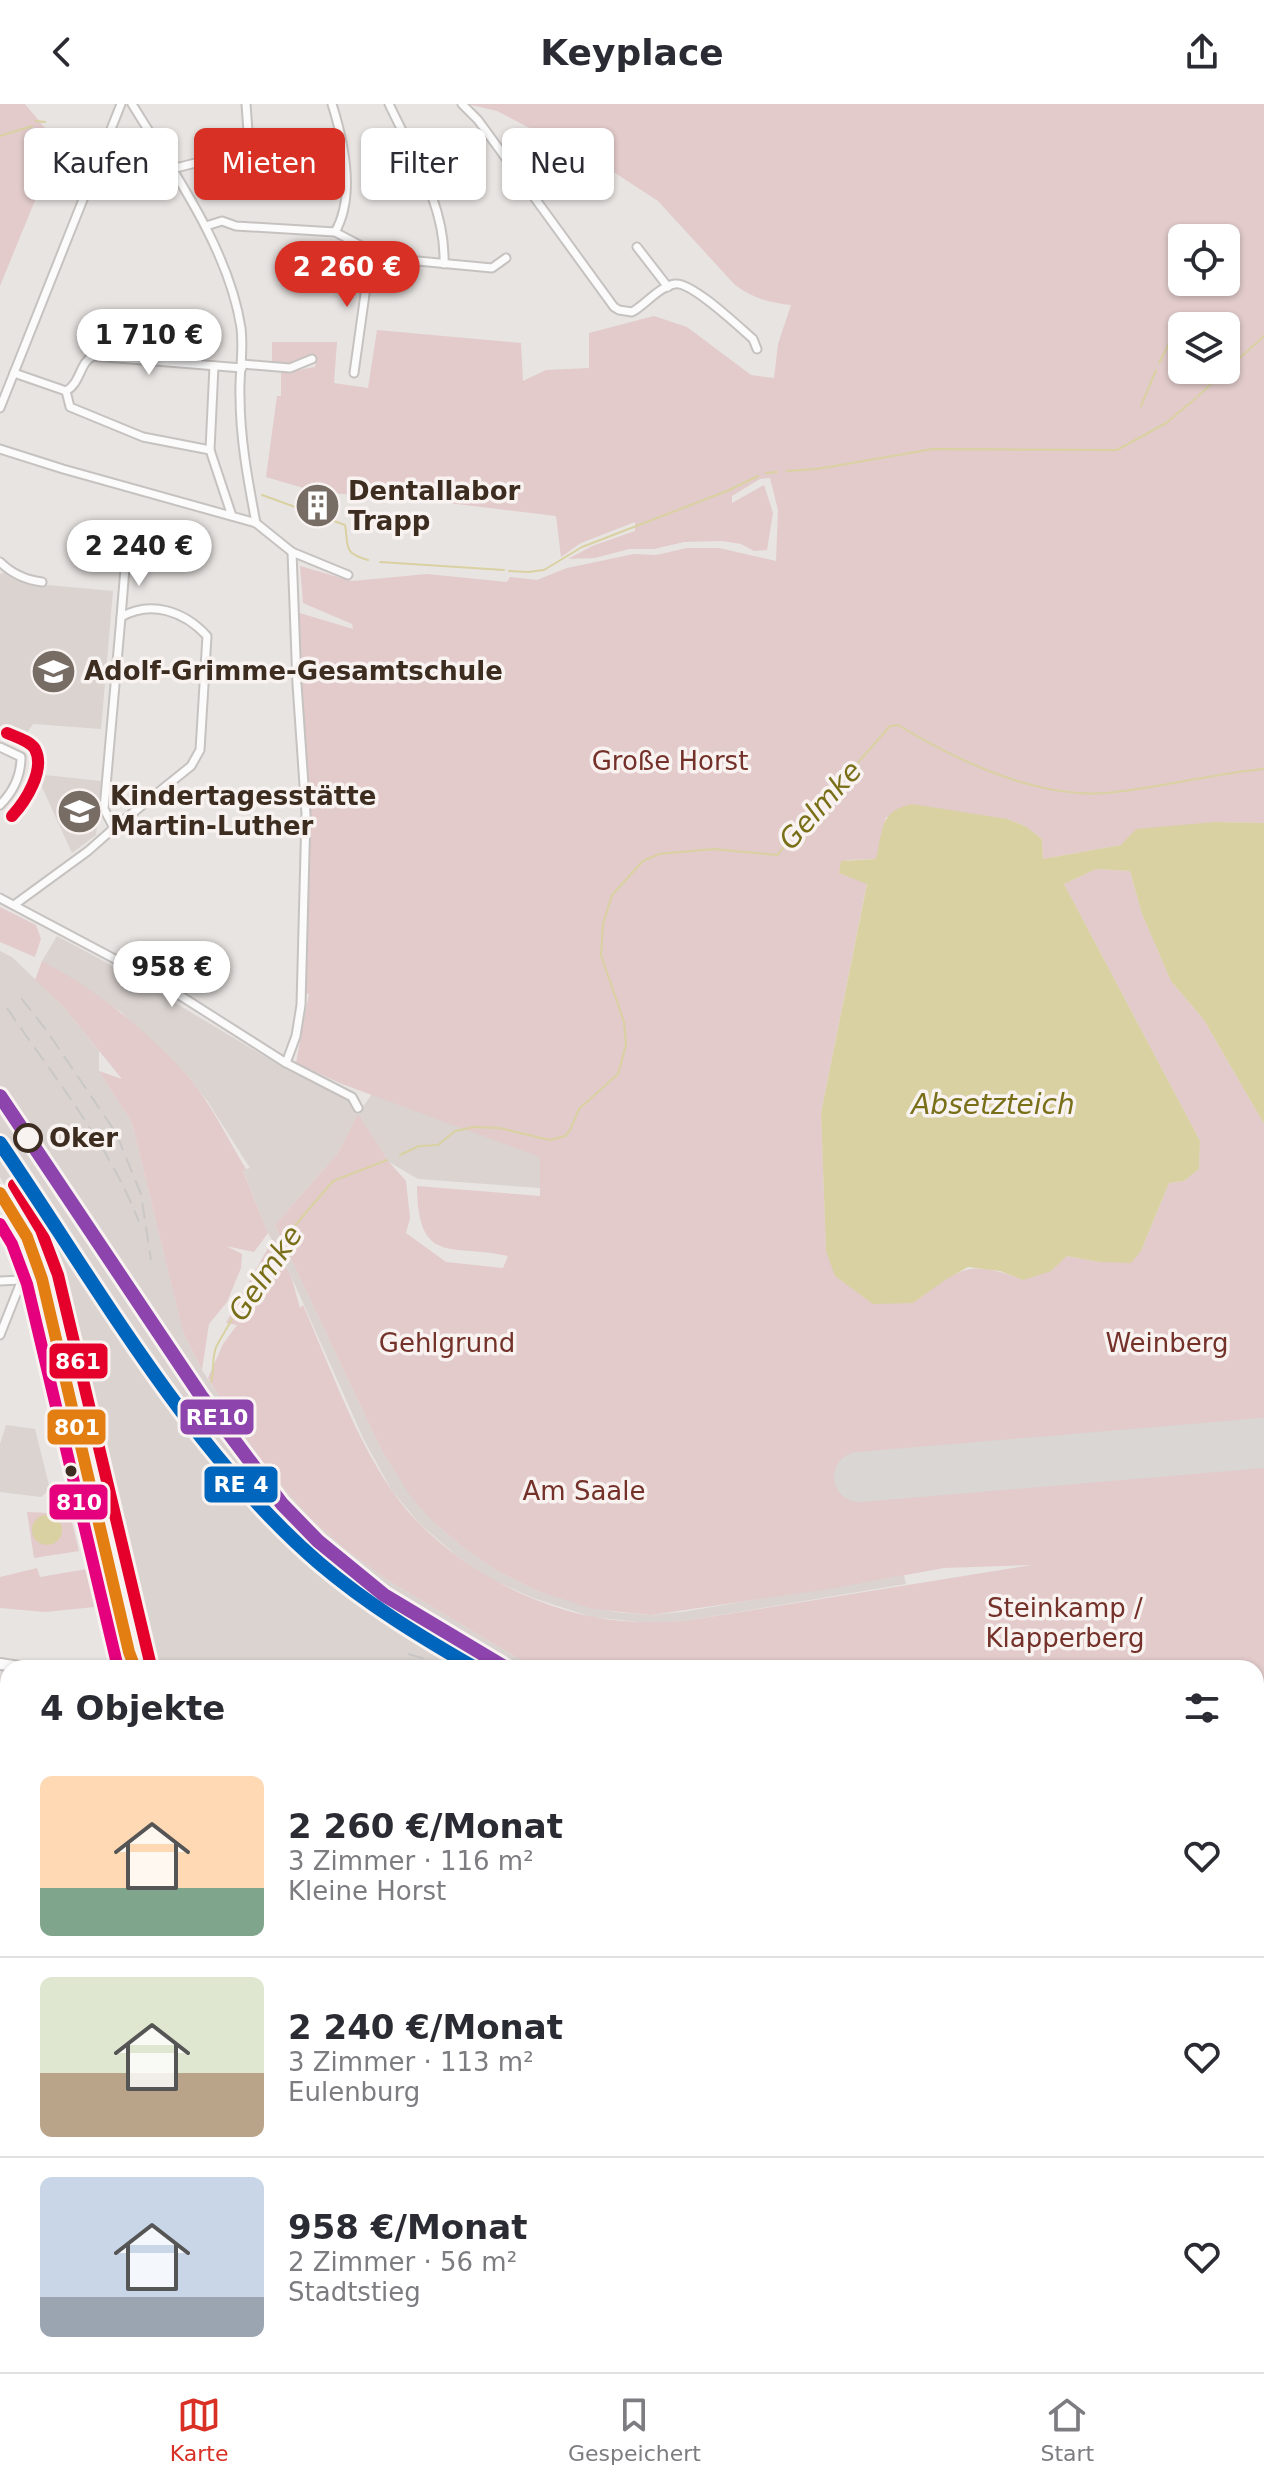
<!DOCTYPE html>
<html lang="de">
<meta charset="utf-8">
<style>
:root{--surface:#fff;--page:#f7f7f7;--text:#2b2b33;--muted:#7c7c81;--line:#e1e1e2;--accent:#d93025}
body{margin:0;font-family:"DejaVu Sans",sans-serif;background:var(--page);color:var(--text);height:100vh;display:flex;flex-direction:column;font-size:30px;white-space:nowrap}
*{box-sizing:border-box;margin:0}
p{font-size:26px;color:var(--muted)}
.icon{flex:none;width:44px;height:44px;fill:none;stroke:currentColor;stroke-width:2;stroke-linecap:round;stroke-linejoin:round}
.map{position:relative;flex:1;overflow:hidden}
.details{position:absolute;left:0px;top:1556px;width:1264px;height:712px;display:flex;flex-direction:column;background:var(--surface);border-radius:24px 24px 0 0;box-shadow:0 2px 6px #0004}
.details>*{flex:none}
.banner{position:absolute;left:24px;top:24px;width:800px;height:72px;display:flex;gap:16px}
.tools{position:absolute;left:1168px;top:120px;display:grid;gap:16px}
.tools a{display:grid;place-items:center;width:72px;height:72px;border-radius:12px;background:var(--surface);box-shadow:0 2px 6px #0004;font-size:40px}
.price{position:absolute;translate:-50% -68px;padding:0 18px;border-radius:28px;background:#fff;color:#222;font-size:26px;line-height:52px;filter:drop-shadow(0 2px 4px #0008)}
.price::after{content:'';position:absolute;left:50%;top:48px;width:24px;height:18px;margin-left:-12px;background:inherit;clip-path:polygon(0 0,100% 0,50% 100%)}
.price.on{background:var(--accent);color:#fff}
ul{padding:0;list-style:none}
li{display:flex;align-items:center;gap:24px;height:200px;padding:0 40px}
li+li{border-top:2px solid var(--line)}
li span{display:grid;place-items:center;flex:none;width:224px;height:160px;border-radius:12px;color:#555}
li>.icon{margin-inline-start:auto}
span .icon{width:96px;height:96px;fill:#fffc;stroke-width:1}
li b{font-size:34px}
h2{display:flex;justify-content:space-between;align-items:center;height:96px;padding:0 40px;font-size:34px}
.chip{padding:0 28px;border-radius:12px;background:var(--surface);box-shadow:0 2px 6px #0004;font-size:28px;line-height:72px}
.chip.on{background:var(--accent);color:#fff}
header{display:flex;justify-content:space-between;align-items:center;height:104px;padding:0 40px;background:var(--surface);font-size:36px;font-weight:800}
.menu{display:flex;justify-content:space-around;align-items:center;height:112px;border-top:2px solid var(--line);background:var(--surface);font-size:22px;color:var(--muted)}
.menu a{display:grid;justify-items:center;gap:4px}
.menu .on{color:var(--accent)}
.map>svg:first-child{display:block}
</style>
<header><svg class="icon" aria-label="back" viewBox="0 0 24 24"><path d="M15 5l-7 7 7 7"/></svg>Keyplace<svg class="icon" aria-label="share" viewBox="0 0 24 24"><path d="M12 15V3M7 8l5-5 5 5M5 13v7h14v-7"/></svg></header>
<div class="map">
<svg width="1264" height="2268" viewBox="0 0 1264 2268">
<rect width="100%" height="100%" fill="#e8e4e2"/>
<!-- built -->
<g fill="#dad3d0">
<path d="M5,468L26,479L113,487L101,625L33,620L17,643L0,635V470Z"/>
<path d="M36,670L101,677L96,731L72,749Z"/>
<path d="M57,832L122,867L289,967L348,995L358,1010L372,990L540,1052V1084L418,1075L389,1058L358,1011L338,1049L275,1121L381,1345L409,1389L430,1415L464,1444L499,1468L537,1487L593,1504L615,1508L651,1511L682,1508L904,1471L906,1480L684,1517L648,1519L592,1513L533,1494L491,1475L457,1452L421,1421L392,1387L364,1336L291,1172L268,1129L243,1066L250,1064L208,998L188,972L121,908L42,857Z"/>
<path d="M0,847L12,853L61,900L99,947V967L132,1019L183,1228L202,1266L270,1369L312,1416L345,1445L386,1475L534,1564H148L142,1549L73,1255L49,1163L38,1134L0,1073V1046L16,1060L20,1057L0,1030Z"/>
<path d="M6,1321L35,1325L50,1385L41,1393L0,1388V1340Z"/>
</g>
<!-- green -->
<g fill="#e2cbca" fill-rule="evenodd">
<path d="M0,0H25L58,40L0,182Z"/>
<path d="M467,0H1264V719L1215,718L1121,741L1043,755L1042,735L1025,722L1007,715L886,713L877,755L847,756L839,769L867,779L821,1009L826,1147L913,1199C959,1165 967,1154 1023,1176L1051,1166L1067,1152L1099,1158L1141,1147L1169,1079L1184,1077L1199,1065L1200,1037L1064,780L1096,765L1130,767L1142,810L1171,877L1204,916L1264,1020V1817L1256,1816V1564H534L386,1475L345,1445L312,1416L270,1369L236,1320L208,1274L223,1240L237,1221L226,1219L272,1137L291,1172L300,1204L303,1201C330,1263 354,1331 392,1387C436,1450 519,1499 594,1513C624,1519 654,1519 684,1517L1032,1461L944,1464L823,1486L651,1511L593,1505L537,1487L499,1468L464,1444L430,1415L409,1390L381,1345L275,1121L338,1049L358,1010L389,1058L406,1077L410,1114L406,1129L446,1158L503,1164L508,1152C451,1139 418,1163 417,1082L540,1092V1053L342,980L296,959L309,890L302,889L306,710L293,507L353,525L352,520L303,499L300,462L352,477L427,470L507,478L510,473L537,476L567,464L634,450L656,451L687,444H719L776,457L778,406L770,374L760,375L732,392V399L764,381L773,409L767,446L754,447L741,440L722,437L684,438L654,445H629L595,454L568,455L592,442L635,427V418L581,439L561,453L556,412L432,397L317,388L266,373L277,292H281V269L315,263L317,253L311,252L289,261L272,260V238H337L334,279L368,284L377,226L521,239L523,277L546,266L589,264V229L654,212L687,223L751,271L774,274L778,240L791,201C769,199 753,194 735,181L658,97L612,67L497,7ZM1182,134H1226V178H1182ZM1182,222H1226V266H1182Z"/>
<path d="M0,803L36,821L41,835L35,853L0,838Z"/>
<path d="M42,857C97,886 145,925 187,971C211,999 227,1034 246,1065L243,1067L268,1129L254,1148L226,1142L242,1150L241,1164L227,1198L209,1220L202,1266L183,1228L132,1019L99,967L122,975L61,900L35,876Z"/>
<path d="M69,1406L79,1447L34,1454L27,1408L49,1409Z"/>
<path d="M102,1455L116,1518L107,1519L104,1502L45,1508L0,1504V1473L37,1464L40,1473L99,1463L97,1456Z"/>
<path d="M8,1910V2260H812L817,2268H0V1918Z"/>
</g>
<!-- water -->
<g fill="#d9d1a1">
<path d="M912,700L1007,715L1025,722L1042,735L1043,755L1121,741L1136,725L1215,718L1264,719V1020L1204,916L1171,877L1142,810L1130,767L1096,765L1064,780L1200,1037L1199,1065L1184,1077L1169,1079L1141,1147L1131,1159L1099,1158L1067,1152L1051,1167L1023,1176L1000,1167L968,1163L945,1176L913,1199L873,1200L835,1172L826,1147L821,1009L867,780L839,769L841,757L876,755C883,726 879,707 912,700Z"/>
<circle cx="47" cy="1426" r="15"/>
</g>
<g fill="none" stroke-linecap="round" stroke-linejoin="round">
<!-- stream -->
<g stroke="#d9d1a1" stroke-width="2">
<path d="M36,17L45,18"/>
<path d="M0,32L32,22"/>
<path d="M1159,259L1178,222"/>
<path d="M1198,292L1264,232"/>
<path d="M1141,302L1156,266"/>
<path d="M787,367L817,365L933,345L1117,346L1166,319L1196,294"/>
<path d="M766,369L777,368"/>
<path d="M262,391L345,421C349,442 342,449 368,456"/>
<path d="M380,458L504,466"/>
<path d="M509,467L528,468L544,466L582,443L727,387L758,372"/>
<path d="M400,1051L419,1042L438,1041L455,1027L474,1023L499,1024L550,1036L565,1032L570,1026L579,1005L618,970L626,941L624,918L601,851L603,820L612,791L643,757L659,750L714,745L777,751L890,622L898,621C956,656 1036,694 1106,689C1159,684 1211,670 1264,665"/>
<path d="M211,1278C215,1265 211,1253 217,1241L268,1153L333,1077L387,1056"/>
<path d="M0,1642L8,1641"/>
<path d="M1070,2260L1079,2268"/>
</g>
<!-- runway -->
<path stroke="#d9d6d4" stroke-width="50" d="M859,1373L1264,1339"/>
<defs>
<g id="street">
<path d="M132,0C173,67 229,145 241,224C244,247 239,269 240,292C240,334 248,377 256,419"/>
<path d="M246,0L250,55"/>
<path d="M332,0C344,38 356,92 335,128"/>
<path d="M389,0C413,51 446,102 444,160"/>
<path d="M462,0L478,16L614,203L619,206L632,208C645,201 660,182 675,180C691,177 739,223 753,235L757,245"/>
<path d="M172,65L207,56L317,57"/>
<path d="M206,122L222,117L236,122L335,128L371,147L407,156L492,164L506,154"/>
<path d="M637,143L668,183"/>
<path d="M242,260L290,264L312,255"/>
<path d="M14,269L66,287L70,303L143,333L210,346L232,412"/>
<path d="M354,269L371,147"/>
<path d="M66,287C81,279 79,259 93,252L242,264"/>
<path d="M0,304L121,0"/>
<path d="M0,345L63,365L256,419L292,448L348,471"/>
<path d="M210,346L214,262"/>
<path d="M0,458C12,470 25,476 42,478"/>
<path d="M121,513L126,452"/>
<path d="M0,643L21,653C21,672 13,688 0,701"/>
<path d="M0,794L162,880L286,959L352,993L358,1004"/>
<path d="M14,801L88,747L114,724L104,705L121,513C151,496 184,507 207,532L200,646L191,662L114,724"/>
<path d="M286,959L296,932L301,901L306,710L297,580L292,448"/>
<path d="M0,1177L42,1175"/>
<path d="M0,1231L21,1178"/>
<path d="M0,1662L8,1664"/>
<path d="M915,2260L928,2268"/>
<path d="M870,2268L872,2260"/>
</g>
<path id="secondary" d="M0,1560L26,1564"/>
<g id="primary">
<path d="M0,1089L27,1133L42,1175L129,1548L135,1564"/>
<path d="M1114,2260L1122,2268"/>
</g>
</defs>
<!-- street casing -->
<use href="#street" stroke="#c6c2c0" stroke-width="11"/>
<!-- secondary casing -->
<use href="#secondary" stroke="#c5c0be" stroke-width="14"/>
<!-- primary casing -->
<use href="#primary" stroke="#c5c0bb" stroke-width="15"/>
<!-- street -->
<use href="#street" stroke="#fcfbfb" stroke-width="7"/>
<!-- secondary -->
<use href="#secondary" stroke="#fcfbfb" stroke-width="10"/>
<!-- primary -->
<use href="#primary" stroke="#d5d0cc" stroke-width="11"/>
<!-- rail -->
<g stroke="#cac8c6" stroke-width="2" stroke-dasharray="16 8" stroke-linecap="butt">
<path d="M21,894L47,927L116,1029L141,1090L151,1156"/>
<path d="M7,904C53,972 109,1040 139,1118"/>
<path d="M282,1410C339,1474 386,1522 462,1564"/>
<path d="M296,1448L333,1480"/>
<path d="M408,1550L439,1559"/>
</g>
<defs>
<path id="bus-1" d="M0,1089L27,1133L42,1175L129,1548L135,1564"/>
<path id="bus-2" d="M0,1120L12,1140L27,1180L118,1564"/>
<g id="bus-3">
<path d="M7,629C16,633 30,637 35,645C46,666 25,698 12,712"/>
<path d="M14,1081L41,1126L58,1171L150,1558"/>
</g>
</defs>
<!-- bus-1 casing -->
<use href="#bus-1" stroke="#f8f2f0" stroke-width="18"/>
<!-- bus-2 casing -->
<use href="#bus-2" stroke="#f8f2f0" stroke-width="18"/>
<!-- bus-3 casing -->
<use href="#bus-3" stroke="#f8f2f0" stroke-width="18"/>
<!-- bus-1 -->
<use href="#bus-1" stroke="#e37e13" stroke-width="12"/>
<!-- bus-2 -->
<use href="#bus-2" stroke="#e5007d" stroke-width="12"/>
<!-- bus-3 -->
<use href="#bus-3" stroke="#e4002b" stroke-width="12"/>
<defs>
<path id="rail-1" d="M0,992L201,1292L282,1400L318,1437L384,1491L506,1564"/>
<path id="rail-2" d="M0,1039C95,1178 191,1349 319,1459C367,1500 421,1533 475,1564"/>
</defs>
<!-- rail-1 casing -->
<use href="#rail-1" stroke="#f8f2f0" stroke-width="20"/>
<!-- rail-2 casing -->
<use href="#rail-2" stroke="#f8f2f0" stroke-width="20"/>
<!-- rail-1 -->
<use href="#rail-1" stroke="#8e44ad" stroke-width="14"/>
<!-- rail-2 -->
<use href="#rail-2" stroke="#0065bd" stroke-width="14"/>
</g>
<!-- icons -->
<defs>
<symbol id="building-disc" viewBox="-11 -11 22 22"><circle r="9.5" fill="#786d64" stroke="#f8f2f0"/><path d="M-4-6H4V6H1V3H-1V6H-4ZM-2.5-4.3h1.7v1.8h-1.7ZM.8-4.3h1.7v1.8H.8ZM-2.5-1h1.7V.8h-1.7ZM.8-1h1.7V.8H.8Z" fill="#fff"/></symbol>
<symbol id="school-disc" viewBox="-11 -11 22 22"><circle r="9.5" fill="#786d64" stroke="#f8f2f0"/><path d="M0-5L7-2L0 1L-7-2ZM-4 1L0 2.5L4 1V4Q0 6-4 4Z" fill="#fff"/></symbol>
</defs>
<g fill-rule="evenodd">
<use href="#building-disc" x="292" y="376" width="51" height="51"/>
<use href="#school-disc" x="28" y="542" width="51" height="51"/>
<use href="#school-disc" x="54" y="682" width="51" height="51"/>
</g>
<!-- markers -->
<circle fill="#f8f2f0" stroke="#3c2d20" stroke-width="4" cx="28" cy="1034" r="13"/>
<circle fill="#3c2d20" stroke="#f8f2f0" stroke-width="3" cx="71" cy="1367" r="7"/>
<g text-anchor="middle" stroke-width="7" stroke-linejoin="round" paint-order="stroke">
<!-- poi labels -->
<g font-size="26" font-weight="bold" fill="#3c2d20" stroke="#f8f2f0" text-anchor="start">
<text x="348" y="396">Dentallabor<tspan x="348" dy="30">Trapp</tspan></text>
<text x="84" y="576">Adolf-Grimme-Gesamtschule</text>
<text x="110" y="701">Kindertagesstätte<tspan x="110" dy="30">Martin-Luther</tspan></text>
</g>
<!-- park labels -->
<g font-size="26" fill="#743129" stroke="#f8f2f0">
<text x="670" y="666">Große Horst</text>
<text x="447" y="1248">Gehlgrund</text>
<text x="1167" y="1248">Weinberg</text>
<text x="584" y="1396">Am Saale</text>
<text x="1065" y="1513">Steinkamp /<tspan x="1065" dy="30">Klapperberg</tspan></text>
</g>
<!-- stop labels -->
<g font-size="26" font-weight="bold" fill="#3c2d20" stroke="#f8f2f0" text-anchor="start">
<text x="49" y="1043">Oker</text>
</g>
<!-- water labels -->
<g font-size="28" font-style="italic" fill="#796f18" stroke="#f8f2f0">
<text transform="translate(820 701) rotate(-48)" y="10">Gelmke</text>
<text x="993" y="1010">Absetzteich</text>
<text transform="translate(265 1169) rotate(-56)" y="10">Gelmke</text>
</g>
</g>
<g stroke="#f8f2f0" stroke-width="3">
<rect x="48" y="1238" width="61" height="38" rx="8" fill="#e4002b"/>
<rect x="179" y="1294" width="76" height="38" rx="8" fill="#8e44ad"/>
<rect x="46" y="1304" width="61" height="38" rx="8" fill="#e37e13"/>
<rect x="203" y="1361" width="76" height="39" rx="8" fill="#0065bd"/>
<rect x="48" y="1379" width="61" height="38" rx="8" fill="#e5007d"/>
</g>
<g font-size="22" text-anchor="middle" font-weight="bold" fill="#fff">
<text x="78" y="1265">861</text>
<text x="217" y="1321">RE10</text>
<text x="77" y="1331">801</text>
<text x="241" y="1388">RE 4</text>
<text x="79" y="1406">810</text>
</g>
</svg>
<div class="tools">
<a><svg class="icon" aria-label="locate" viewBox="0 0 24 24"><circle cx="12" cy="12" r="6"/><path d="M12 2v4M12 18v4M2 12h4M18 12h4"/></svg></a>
<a><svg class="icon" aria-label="layers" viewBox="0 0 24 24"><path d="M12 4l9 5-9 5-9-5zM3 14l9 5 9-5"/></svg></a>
</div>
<b class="price on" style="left:347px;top:205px">2 260 €</b>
<b class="price" style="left:149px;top:273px">1 710 €</b>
<b class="price" style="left:139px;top:484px">2 240 €</b>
<b class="price" style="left:172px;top:905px">958 €</b>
<div class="banner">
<a class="chip">Kaufen</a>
<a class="chip on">Mieten</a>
<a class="chip">Filter</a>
<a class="chip">Neu</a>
</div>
<section class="details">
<h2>4 Objekte<svg class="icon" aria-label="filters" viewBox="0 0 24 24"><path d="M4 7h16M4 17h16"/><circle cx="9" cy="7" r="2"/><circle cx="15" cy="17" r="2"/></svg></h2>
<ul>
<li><span style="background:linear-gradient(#ffd9b3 70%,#7fa58c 0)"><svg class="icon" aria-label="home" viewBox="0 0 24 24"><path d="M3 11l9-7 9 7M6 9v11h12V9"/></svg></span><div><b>2 260 €/Monat</b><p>3 Zimmer · 116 m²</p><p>Kleine Horst</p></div><svg class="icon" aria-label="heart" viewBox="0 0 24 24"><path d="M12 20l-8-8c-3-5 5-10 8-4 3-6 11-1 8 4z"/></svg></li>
<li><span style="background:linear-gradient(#dfe7d0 60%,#b9a48a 0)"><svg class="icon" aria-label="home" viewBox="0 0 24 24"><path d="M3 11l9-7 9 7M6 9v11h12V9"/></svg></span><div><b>2 240 €/Monat</b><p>3 Zimmer · 113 m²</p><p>Eulenburg</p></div><svg class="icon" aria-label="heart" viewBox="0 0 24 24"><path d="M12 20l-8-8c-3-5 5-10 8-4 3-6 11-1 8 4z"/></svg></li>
<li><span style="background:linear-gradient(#c9d6e8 75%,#9aa5b1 0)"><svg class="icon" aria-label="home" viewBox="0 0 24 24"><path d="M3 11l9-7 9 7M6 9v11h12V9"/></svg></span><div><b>958 €/Monat</b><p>2 Zimmer · 56 m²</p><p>Stadtstieg</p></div><svg class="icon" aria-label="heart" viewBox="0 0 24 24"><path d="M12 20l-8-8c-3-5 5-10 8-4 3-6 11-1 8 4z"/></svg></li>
</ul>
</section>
</div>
<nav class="menu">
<a class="on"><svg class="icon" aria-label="map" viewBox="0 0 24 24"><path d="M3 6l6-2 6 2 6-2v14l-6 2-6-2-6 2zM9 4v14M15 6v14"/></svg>Karte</a>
<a><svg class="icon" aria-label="saved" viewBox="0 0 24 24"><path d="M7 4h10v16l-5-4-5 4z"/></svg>Gespeichert</a>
<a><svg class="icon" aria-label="home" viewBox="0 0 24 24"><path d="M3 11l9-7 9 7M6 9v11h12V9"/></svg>Start</a>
</nav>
